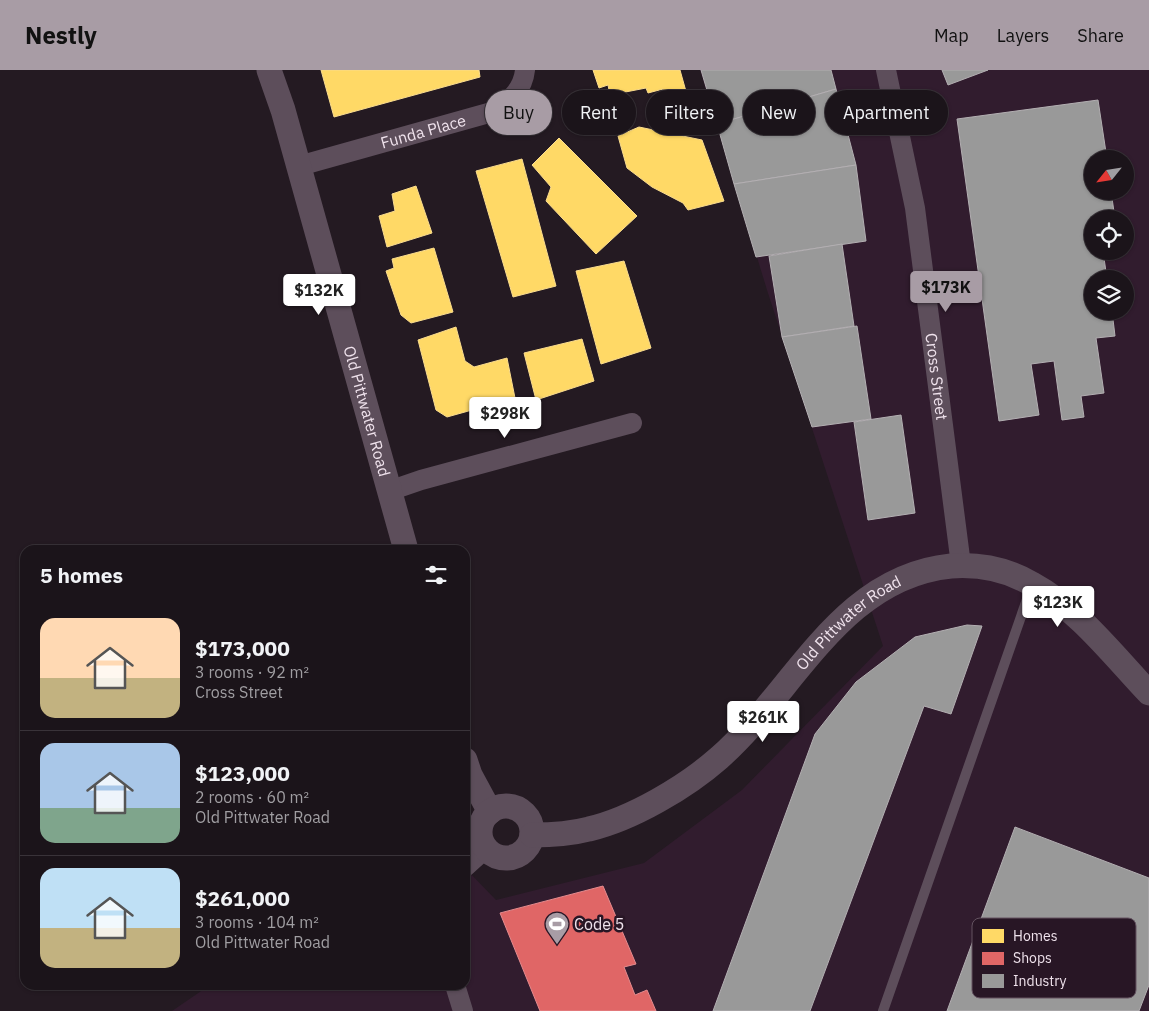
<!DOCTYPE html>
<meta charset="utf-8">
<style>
:root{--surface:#1b141a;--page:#241d23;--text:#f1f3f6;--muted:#a09ea2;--line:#393339;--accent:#a89ca5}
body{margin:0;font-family:"IBM Plex Sans",sans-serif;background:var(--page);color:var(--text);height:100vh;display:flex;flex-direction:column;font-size:19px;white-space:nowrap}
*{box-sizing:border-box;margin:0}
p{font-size:16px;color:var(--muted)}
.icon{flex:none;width:28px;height:28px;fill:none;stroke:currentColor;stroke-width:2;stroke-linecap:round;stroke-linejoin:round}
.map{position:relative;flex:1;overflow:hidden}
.details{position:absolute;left:20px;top:475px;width:450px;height:445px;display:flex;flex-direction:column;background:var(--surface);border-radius:15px;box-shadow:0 1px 4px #0004,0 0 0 1px var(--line)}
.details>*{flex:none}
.guide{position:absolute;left:485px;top:20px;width:475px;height:45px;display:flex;gap:10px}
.needle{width:32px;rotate:240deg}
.buttons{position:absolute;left:1084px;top:80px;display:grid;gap:10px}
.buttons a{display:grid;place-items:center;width:50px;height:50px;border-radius:50%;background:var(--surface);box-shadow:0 1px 4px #0004,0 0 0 1px var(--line);font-size:25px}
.price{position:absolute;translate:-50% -42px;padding:0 11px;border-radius:5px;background:#fff;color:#222;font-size:16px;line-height:32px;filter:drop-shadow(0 1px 2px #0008)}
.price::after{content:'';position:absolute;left:50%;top:30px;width:15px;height:11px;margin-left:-8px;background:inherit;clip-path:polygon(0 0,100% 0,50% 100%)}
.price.active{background:var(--accent);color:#111}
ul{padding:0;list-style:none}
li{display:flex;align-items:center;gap:15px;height:125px;padding:0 20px}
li+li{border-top:1px solid var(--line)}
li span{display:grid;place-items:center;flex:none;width:140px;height:100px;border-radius:15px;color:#555}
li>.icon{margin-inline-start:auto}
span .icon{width:60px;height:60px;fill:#fffc;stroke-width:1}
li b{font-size:21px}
h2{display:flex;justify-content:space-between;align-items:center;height:60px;padding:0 20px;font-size:21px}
.chip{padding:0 18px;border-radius:22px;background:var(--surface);box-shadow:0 1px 4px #0004,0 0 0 1px var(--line);font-size:18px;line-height:45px}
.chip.active{background:var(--accent);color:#111}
header{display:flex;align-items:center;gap:30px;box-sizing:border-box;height:70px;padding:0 25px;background:var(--accent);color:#111}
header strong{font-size:24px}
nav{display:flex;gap:28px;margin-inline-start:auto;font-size:18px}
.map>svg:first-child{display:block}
</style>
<header>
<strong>Nestly</strong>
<nav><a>Map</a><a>Layers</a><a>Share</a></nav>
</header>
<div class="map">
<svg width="1149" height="941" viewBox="0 0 1149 941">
<rect width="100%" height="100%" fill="#241a22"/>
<!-- built -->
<path fill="#311c2e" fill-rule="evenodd" d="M700,0H1149V941H172L210,915H465V798L496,830L644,793L742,720L883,576L767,220ZM1092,89H1125V121H1092ZM1092,149H1125V181H1092ZM1092,209H1125V241H1092Z"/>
<!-- homes -->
<g fill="#ffd966" stroke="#fadc8e">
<path d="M321,0H479L480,7L334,47Z"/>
<path d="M593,0H680L687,25L667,32L663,19L648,23L646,18L610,25L608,15L599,18Z"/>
<path d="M639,57L702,70L724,131L688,140L683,133L652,117L627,98L618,66Z"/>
<path d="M559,68L637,146L596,184L546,131L551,117L532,95Z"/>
<path d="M522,89L556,216L513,227L476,101Z"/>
<path d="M416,116L432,163L387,177L379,146L395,141L392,124Z"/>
<path d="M434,178L453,242L411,253L401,245L386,201L394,198L392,189Z"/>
<path d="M624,191L651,278L601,294L576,201Z"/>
<path d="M456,257L465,291L474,297L507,288L515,328L447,347L436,340L418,270Z"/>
<path d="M582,269L594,311L536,330L524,283Z"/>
</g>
<!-- shops -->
<path fill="#e06666" stroke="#e48b8e" d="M603,816L636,894L624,897L635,925L647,920L656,941H540L500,843Z"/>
<!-- industry -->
<g fill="#999" stroke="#b3afb2">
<path d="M701,0H831L836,19L717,54Z"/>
<path d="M942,0H988L948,15Z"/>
<path d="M836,19L856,95L734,114L717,54Z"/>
<path d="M1098,30L1107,89H1092V121H1111L1115,149H1092V181H1103L1107,209H1092V241H1112L1115,266L1096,268L1104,323L1081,326L1084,347L1062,350L1054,291L1031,294L1039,345L999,351L957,49Z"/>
<path d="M856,95L866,171L756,187L734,114Z"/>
<path d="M842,174L854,256L782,267L769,186Z"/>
<path d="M857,256L871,349L812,357L782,267Z"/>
<path d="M901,345L915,443L868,450L854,352Z"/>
<path d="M967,555L982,556L951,644L924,636L810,941H713L815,664L856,612L915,567Z"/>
<path d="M1015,757L1149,808V915L1139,941H947Z"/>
</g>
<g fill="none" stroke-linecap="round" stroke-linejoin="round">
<!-- service -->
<path stroke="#5d4e5b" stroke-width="10" d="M883,941L1032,515"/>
<!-- minor -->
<g stroke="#5d4e5b" stroke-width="20">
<path id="s1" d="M886,0L915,138L961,495"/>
<path id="s2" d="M299,96L492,42C508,32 523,21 525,0"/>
<path d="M389,421L421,410L632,353"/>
<path d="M465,797L486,778"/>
<path d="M455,915L463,941"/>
</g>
<!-- tertiary -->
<g stroke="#5d4e5b" stroke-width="25">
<path id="s3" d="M269,0L283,40L406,480"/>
<path d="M465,690L470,705L490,742"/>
<circle cx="506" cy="762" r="26"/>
<path id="s4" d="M532,765C551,765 570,764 589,759C632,749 686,717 719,688C794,622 840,507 951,496C979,494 1008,500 1032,514C1078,539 1113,585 1149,623"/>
</g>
</g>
<!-- icons -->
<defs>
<symbol id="stadium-pin" viewBox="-11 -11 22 30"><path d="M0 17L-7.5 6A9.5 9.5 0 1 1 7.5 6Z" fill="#a89ca5" stroke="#281625"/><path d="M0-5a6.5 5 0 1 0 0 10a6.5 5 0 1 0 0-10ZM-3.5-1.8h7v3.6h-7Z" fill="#fff"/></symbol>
</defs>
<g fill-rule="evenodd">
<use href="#stadium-pin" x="543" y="840" width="28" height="38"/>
</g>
<g text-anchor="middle" stroke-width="5" stroke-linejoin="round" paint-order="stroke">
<!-- street labels -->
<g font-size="16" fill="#efe2ec" stroke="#281625">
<text dy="6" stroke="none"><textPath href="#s2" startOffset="129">Funda Place</textPath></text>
<text dy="6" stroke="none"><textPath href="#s1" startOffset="311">Cross Street</textPath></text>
<text dy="6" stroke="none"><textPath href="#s3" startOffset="355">Old Pittwater Road</textPath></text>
<text dy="6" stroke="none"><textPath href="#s4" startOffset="395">Old Pittwater Road</textPath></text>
</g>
<!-- poi labels -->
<g font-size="16" fill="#efe2ec" stroke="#281625" text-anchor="start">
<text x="574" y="860">Code 5</text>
</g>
</g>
<!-- legend -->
<rect x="972" y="848" width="164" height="80" rx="8" fill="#281625" stroke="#645361" stroke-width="1"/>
<rect x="982" y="859" width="22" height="14" fill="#ffd966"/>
<rect x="982" y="882" width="22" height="13" fill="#e06666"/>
<rect x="982" y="904" width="22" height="14" fill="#999"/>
<g font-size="14" fill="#efe2ec">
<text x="1013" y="871">Homes</text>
<text x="1013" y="893">Shops</text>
<text x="1013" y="916">Industry</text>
</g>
</svg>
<div class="buttons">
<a><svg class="needle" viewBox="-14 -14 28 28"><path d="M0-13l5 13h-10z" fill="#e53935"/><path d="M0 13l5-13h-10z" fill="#a09ea2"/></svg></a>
<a><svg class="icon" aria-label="locate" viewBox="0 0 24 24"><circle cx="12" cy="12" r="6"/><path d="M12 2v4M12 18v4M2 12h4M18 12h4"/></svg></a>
<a><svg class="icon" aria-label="layers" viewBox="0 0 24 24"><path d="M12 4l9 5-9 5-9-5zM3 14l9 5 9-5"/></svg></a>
</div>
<b class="price active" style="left:946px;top:243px">$173K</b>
<b class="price" style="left:319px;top:246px">$132K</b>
<b class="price" style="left:505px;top:369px">$298K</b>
<b class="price" style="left:1058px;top:558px">$123K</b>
<b class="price" style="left:763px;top:673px">$261K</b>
<div class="guide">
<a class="chip active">Buy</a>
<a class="chip">Rent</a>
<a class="chip">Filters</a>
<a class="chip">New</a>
<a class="chip">Apartment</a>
</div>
<section class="details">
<h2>5 homes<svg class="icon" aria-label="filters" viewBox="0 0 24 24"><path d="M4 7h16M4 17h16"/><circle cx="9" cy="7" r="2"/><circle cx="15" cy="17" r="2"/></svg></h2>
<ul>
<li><span style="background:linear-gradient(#ffd9b3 60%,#c2b280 0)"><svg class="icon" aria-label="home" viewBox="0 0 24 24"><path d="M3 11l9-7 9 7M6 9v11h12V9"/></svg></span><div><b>$173,000</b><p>3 rooms · 92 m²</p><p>Cross Street</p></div></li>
<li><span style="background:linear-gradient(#a9c7e8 65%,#7fa58c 0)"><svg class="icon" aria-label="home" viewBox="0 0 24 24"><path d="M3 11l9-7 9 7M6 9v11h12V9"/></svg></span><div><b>$123,000</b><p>2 rooms · 60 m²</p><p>Old Pittwater Road</p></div></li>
<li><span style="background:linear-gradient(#bfe0f5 60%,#c2b280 0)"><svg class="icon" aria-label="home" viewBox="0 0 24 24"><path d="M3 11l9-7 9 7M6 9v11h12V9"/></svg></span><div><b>$261,000</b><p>3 rooms · 104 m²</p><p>Old Pittwater Road</p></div></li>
</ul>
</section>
</div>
